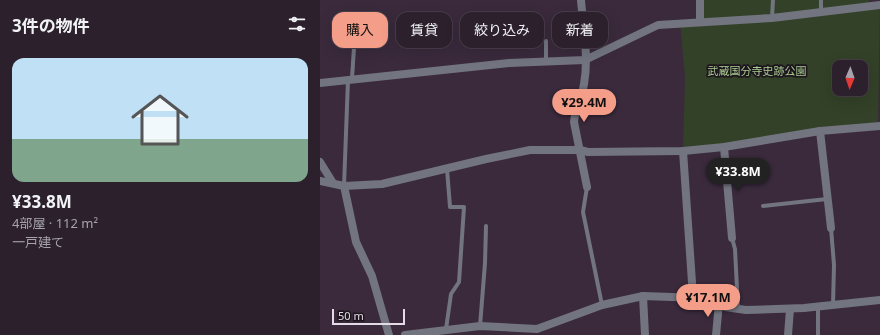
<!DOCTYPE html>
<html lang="ja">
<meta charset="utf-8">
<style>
:root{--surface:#2c202d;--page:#342835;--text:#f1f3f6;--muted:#a6a3aa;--line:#483e49;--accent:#f49e8a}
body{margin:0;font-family:"Noto Sans","Noto Sans JP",sans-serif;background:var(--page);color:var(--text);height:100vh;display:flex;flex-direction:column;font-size:15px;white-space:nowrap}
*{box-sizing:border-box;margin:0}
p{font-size:13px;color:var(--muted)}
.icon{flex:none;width:22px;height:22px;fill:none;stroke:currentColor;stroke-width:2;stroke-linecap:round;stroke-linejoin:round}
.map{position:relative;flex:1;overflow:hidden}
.details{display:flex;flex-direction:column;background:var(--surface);width:320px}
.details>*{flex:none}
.hud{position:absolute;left:12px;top:12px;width:380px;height:36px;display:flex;gap:8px}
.needle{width:26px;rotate:182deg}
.tools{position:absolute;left:512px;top:60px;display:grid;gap:8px}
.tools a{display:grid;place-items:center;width:36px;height:36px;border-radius:8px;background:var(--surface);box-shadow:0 4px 16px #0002,0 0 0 1px var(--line);font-size:20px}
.scale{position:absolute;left:12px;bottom:10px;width:73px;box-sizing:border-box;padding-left:4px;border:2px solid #e5dbe7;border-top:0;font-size:11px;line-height:14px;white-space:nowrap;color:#e5dbe7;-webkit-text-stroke:3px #1d161e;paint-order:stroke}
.price{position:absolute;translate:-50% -34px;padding:0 9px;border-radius:14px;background:var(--accent);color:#111;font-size:13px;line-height:26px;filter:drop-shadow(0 1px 2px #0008)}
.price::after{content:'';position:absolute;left:50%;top:24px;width:12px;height:9px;margin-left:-6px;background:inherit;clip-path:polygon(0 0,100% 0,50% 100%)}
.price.current{background:#222;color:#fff}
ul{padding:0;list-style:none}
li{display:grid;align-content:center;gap:8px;height:212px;padding:0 12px}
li+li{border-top:1px solid var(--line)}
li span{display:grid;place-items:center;height:124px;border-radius:12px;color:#555}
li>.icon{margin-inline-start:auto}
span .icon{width:72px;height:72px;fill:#fffc;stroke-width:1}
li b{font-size:17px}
h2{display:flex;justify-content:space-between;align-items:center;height:48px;padding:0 12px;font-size:17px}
.chip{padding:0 14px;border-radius:12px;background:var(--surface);box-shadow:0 4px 16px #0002,0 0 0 1px var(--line);font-size:14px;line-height:36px}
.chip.current{background:var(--accent);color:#111}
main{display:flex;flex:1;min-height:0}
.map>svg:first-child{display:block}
</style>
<main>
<section class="details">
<h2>3件の物件<svg class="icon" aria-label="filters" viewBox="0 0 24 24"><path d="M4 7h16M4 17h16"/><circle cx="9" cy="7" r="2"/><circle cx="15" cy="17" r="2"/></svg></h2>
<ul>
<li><span style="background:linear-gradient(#bfe0f5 65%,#7fa58c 0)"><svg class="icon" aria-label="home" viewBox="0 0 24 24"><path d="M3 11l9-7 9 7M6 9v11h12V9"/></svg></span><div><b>¥33.8M</b><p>4部屋 · 112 m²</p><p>一戸建て</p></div></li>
</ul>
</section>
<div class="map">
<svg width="560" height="335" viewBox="0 0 560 335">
<rect width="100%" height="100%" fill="#3a2a3c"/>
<!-- green -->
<path fill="#334128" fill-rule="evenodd" d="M380,0H549V6L560,5L558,126L363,151L365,77L360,23L379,22ZM519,67H541V89H519Z"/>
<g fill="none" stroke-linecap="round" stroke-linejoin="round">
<!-- service -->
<g stroke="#72747f" stroke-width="4">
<path d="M501,12V0"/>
<path d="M452,18L453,0"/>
<path d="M226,41V61"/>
<path d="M32,78L36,18"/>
<path d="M24,186L28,80"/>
<path d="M267,187L263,212L282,305"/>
<path d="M443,206L507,199"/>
<path d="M511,228L514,265L513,305"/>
<path d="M412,238L415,249L418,309"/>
<path d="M160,326L165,263L166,226"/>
<path d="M126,329L131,294L139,282L144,207H130L127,169"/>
<path d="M498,335V307"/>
</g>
<!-- minor -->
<g stroke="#72747f" stroke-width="8">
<path d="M261,0C263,27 269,57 264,84C262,97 255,109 254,122L267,187"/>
<path d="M380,22V0"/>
<path d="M0,83L189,63L265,60L338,25L452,18L560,5"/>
<path d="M500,131L511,228"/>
<path d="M404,147L412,238"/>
<path d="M363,151L373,297"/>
<path d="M0,162L13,183"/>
<path d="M0,181L24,186L62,184L166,159L210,150H260L268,152L363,151L404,147L500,131L560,126"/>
<path d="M24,186L36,242L52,276L69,335"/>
<path d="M323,296L325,335"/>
<path d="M85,335L160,326L217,329L282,305L323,296L381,298L391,300L405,307L426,310L484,308L560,300"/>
<path d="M396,335L399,303"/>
<path d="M468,335L470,309"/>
</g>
</g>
<g text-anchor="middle" stroke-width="3.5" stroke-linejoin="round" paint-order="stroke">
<!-- park labels -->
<g font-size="11" fill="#aacc90" stroke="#1d161e">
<text x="437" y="75">武蔵国分寺史跡公園</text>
</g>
</g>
</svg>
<div class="tools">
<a><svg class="needle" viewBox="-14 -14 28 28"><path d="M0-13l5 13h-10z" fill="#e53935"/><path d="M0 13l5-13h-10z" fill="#a6a3aa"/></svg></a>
</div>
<div class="scale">50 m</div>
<b class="price" style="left:264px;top:123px">¥29.4M</b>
<b class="price current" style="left:418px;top:192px">¥33.8M</b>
<b class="price" style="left:388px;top:318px">¥17.1M</b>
<div class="hud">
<a class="chip current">購入</a>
<a class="chip">賃貸</a>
<a class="chip">絞り込み</a>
<a class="chip">新着</a>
</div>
</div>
</main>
